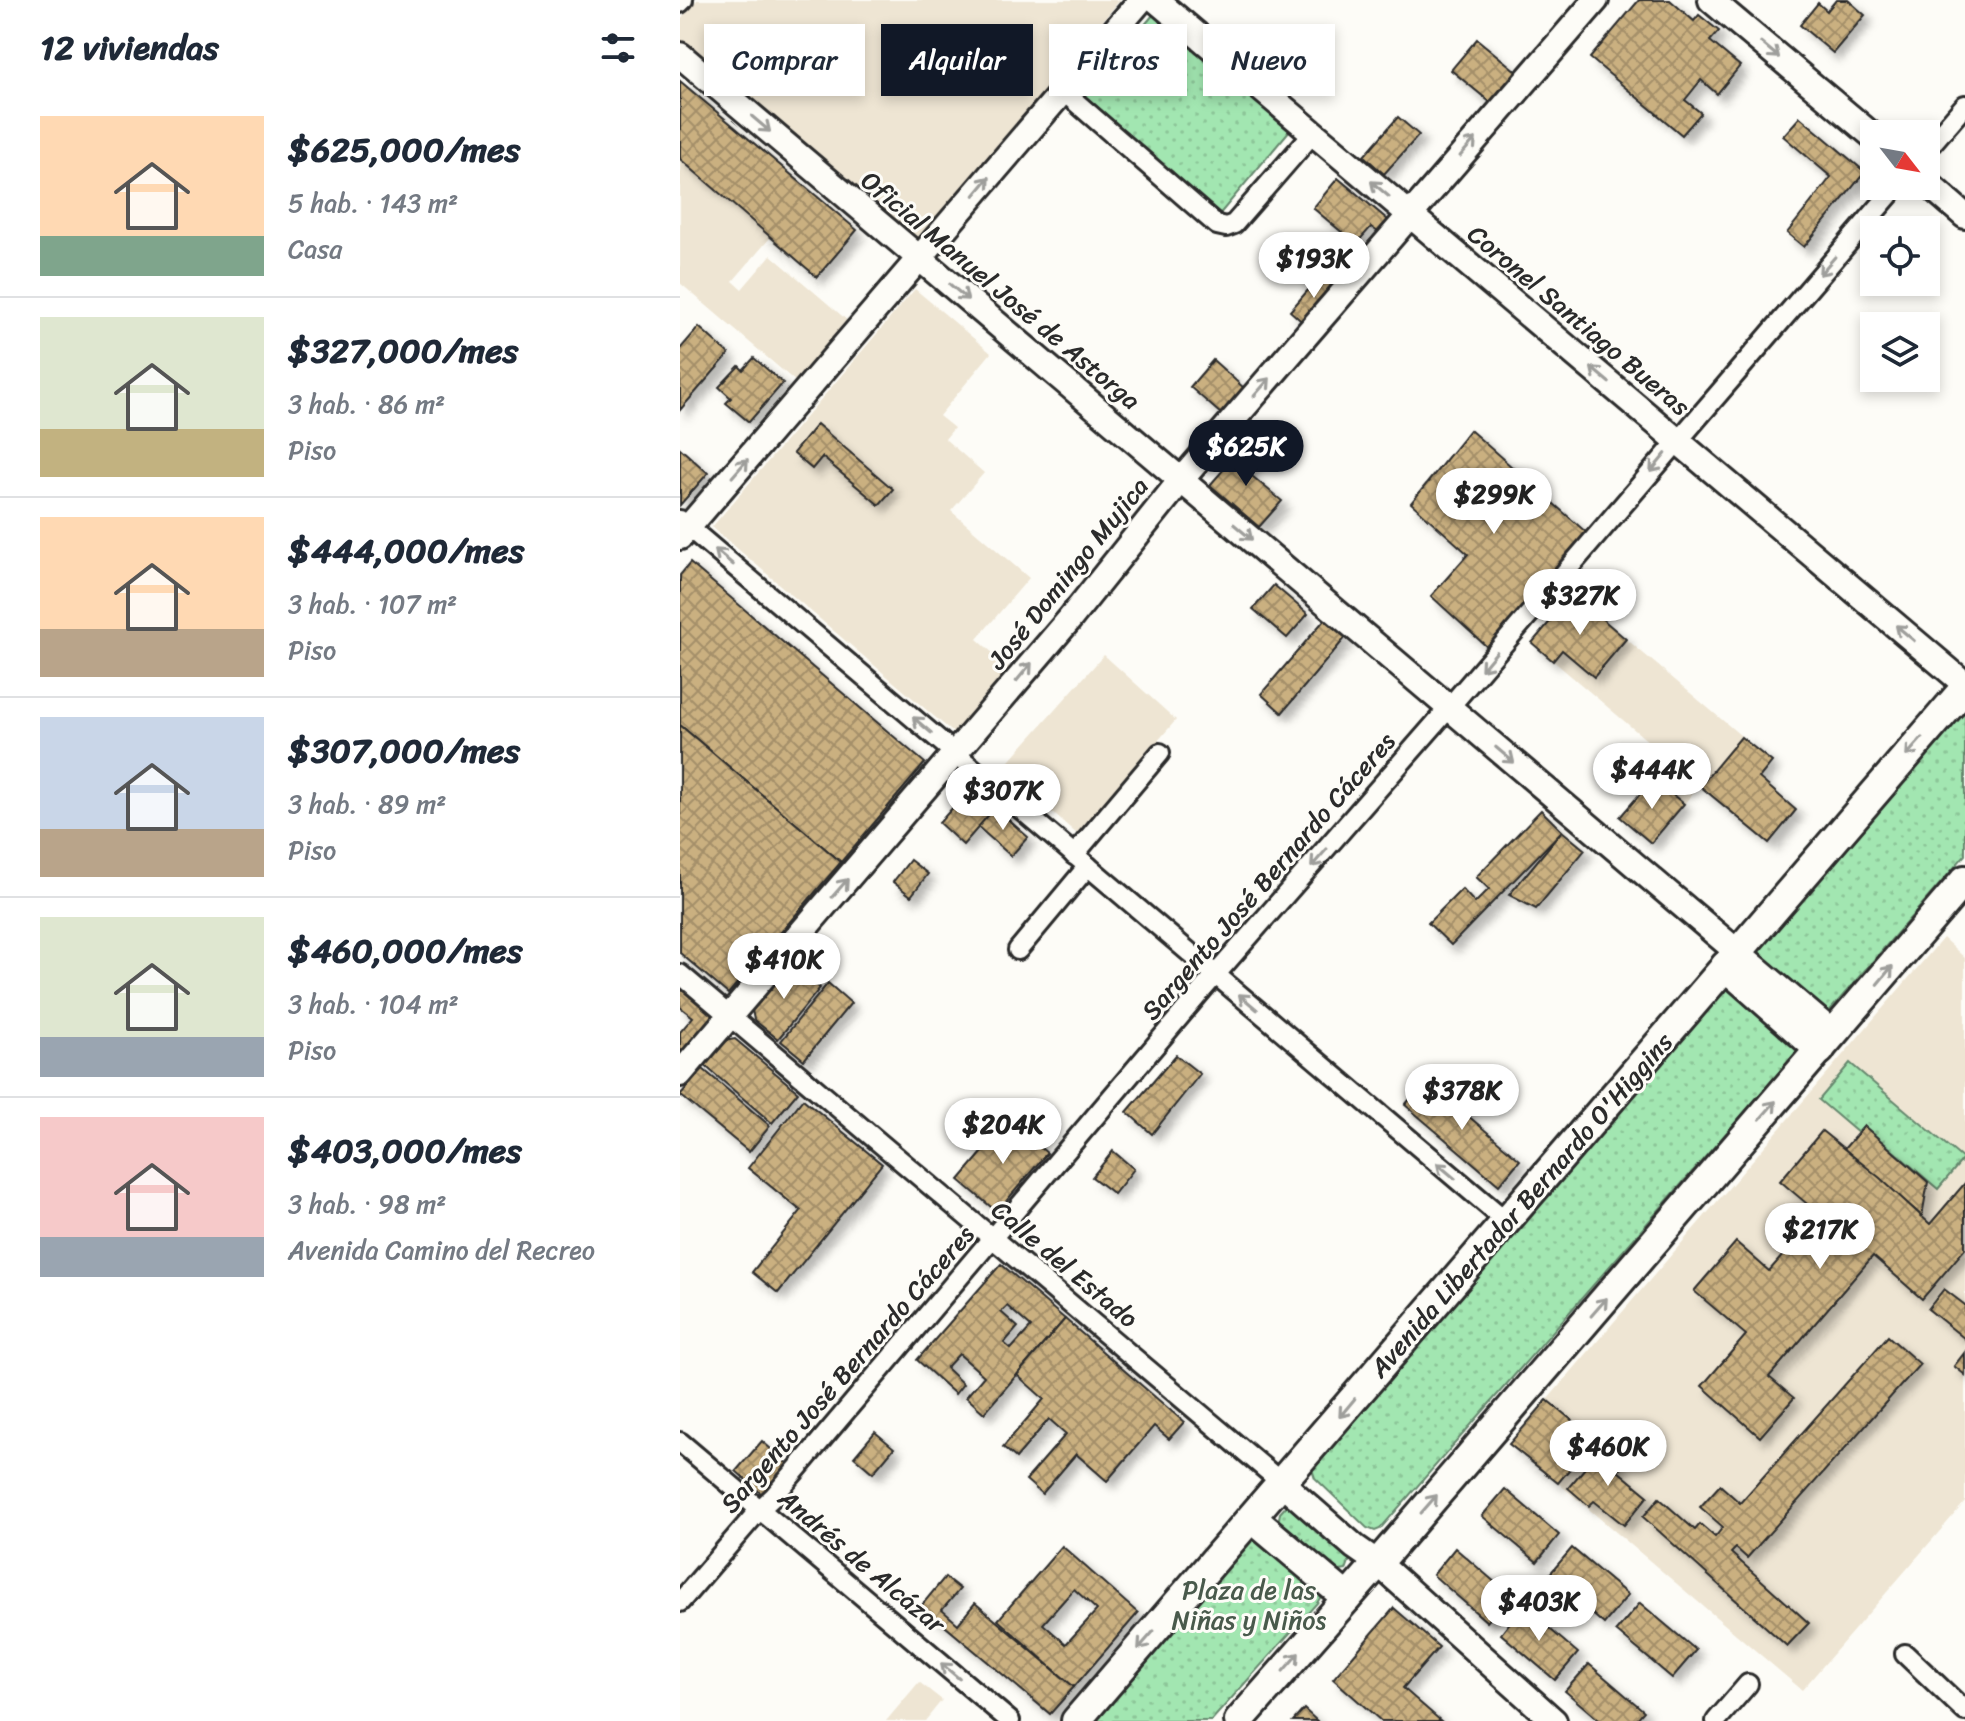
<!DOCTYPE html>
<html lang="es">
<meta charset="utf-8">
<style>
:root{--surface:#fff;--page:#f6f6f7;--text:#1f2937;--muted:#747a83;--line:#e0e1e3;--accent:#111827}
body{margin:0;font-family:Sriracha,sans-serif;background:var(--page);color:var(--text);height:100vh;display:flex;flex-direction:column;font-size:30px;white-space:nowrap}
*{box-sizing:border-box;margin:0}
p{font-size:26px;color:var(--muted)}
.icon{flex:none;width:44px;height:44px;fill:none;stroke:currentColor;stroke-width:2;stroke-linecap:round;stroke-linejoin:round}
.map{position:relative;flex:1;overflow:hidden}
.panel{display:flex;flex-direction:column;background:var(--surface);width:680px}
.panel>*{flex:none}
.top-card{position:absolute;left:24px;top:24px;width:760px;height:72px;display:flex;gap:16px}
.needle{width:52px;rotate:121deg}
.buttons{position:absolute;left:1180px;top:120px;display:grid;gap:16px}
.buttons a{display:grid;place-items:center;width:80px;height:80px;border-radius:0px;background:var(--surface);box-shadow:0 4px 12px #0003;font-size:40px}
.price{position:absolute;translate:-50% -68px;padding:0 18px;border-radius:28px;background:#fff;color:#222;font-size:26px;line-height:52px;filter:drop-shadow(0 2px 4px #0008)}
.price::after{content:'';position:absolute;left:50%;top:48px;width:24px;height:18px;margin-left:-12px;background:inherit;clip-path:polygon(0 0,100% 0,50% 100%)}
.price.selected{background:var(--accent);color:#fff}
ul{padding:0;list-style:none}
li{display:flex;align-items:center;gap:24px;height:200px;padding:0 40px}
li+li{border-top:2px solid var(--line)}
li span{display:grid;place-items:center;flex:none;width:224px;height:160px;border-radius:0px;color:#555}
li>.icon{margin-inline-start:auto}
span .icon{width:96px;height:96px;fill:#fffc;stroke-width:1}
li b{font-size:34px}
h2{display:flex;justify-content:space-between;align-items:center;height:96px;padding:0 40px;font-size:34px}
.chip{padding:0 28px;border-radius:0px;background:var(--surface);box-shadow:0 4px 12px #0003;font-size:28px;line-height:72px}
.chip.selected{background:var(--accent);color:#fff}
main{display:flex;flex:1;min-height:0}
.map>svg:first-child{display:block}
</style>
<main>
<section class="panel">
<h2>12 viviendas<svg class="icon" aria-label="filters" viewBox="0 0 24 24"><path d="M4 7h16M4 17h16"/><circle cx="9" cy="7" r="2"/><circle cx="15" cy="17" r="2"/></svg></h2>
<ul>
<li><span style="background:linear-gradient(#ffd9b3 75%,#7fa58c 0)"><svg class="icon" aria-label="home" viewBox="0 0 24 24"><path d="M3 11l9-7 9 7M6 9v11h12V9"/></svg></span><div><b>$625,000/mes</b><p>5 hab. · 143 m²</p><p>Casa</p></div></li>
<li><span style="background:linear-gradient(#dfe7d0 70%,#c2b280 0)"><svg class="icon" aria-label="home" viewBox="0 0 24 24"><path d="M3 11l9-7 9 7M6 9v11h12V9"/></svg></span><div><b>$327,000/mes</b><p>3 hab. · 86 m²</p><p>Piso</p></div></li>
<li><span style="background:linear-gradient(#ffd9b3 70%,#b9a48a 0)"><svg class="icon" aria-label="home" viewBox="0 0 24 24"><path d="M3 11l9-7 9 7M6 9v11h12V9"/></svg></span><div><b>$444,000/mes</b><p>3 hab. · 107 m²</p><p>Piso</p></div></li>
<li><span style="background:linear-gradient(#c9d6e8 70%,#b9a48a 0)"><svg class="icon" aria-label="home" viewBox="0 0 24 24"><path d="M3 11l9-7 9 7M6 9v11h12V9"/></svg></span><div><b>$307,000/mes</b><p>3 hab. · 89 m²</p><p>Piso</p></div></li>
<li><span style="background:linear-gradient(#dfe7d0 75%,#9aa5b1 0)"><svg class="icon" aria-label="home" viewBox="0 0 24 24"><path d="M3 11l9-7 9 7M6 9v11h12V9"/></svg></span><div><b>$460,000/mes</b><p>3 hab. · 104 m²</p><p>Piso</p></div></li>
<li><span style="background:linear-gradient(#f6c9c9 75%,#9aa5b1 0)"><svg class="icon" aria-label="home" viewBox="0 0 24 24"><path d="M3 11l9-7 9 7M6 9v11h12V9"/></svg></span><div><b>$403,000/mes</b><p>3 hab. · 98 m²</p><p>Avenida Camino del Recreo</p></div></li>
</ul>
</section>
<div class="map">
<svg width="1285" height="1721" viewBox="0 0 1285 1721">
<defs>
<pattern id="green-dots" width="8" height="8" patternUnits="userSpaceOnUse" patternTransform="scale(2)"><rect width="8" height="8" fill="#a2e6b1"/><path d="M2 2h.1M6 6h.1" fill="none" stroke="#8cc598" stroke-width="1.8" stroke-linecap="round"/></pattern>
<pattern id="building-cross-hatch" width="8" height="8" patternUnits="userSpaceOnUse" patternTransform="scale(2)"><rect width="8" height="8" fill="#cab080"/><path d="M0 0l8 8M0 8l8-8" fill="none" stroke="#a48f69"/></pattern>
<filter id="shadow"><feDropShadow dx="7" dy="7" stdDeviation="4" flood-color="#0004"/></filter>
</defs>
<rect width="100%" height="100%" fill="#fdfcf7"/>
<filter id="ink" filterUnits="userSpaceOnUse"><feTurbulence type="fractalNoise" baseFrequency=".0125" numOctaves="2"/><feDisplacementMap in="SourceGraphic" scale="16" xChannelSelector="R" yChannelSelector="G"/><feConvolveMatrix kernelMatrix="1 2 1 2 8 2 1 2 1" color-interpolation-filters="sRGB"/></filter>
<g filter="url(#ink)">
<!-- built -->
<g fill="#eee5d3">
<path d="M17,0H440L237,242L0,41V20Z"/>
<path d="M0,81L177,230L137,277L90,238L53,281L62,289L91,255L168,321L116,382L0,283Z"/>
<path d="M235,289L311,353L259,416L274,428L265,439L304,473L271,511L349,578L297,639L332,670L276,735L32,527Z"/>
<path d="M893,594L1092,762L1079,779L1116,810L1089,843L1020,785L971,843L940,817L989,759L852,643Z"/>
<path d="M424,655L496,720L397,834L322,769Z"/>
<path d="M1263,938L1285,958V1502L1122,1690L878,1483L914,1439L867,1400Z"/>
<path d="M239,1682L262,1700L245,1721H206Z"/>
</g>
<!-- green -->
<g fill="url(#green-dots)" stroke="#66886e" stroke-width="2">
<path d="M479,8L615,124L538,216L401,100Z"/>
<path d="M1285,699V855L1146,1015L1070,951Z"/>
<path d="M1049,978L1117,1045L1116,1053L700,1529L695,1531L687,1528L635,1478L631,1466Z"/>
<path d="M1170,1063L1283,1159L1258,1189L1184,1126L1178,1133L1139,1100Z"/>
<path d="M609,1503L671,1556L666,1570L654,1572L598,1523L600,1513Z"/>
<path d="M565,1536L574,1537L643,1593L637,1603L531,1721H403Z"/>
</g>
<!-- building -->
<g fill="url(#building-cross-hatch)" stroke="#2b2b2b" stroke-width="2" fill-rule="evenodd" filter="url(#shadow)">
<path d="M959,0H990L1014,21L1019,15L1039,31L1030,41L1060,66L1037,94L1021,80L1005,100L1021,113L1002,135L910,58Z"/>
<path d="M1156,0H1168L1185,15L1153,53L1120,25L1138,3L1147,11Z"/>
<path d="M613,34L623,42L592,79L582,70Z"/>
<path d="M797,39L842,76L816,107L771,70Z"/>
<path d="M0,81L177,230L137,277L0,159Z"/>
<path d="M718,117L739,135L704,174L684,156Z"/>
<path d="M1120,117L1185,172L1124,247L1107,233L1151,177L1103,136Z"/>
<path d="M658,178L708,220L698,232L691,227L676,244L633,208Z"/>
<path d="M641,275L658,290L627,326L610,311Z"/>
<path d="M19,327L49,354L0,410V349Z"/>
<path d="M74,358L103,383L69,422L46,403L51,398L39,387L59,366L63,370Z"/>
<path d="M533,360L564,388L541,414L510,387Z"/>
<path d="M137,424L213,489L199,505L142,457L132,469L113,453Z"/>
<path d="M790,430L907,533L807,647L751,596L788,554L731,503Z"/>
<path d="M566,444L580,455L566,471L602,501L579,527L530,485Z"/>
<path d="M0,448L28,473L0,505Z"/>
<path d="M10,563L245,763L161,862L0,725V575Z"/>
<path d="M594,585L628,614L607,638L573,609Z"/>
<path d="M893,594L946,639L914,677L882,650L873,661L852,643Z"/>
<path d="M645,619L666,637L602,713L581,694Z"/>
<path d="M0,725L161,862L48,994L0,953Z"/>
<path d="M1061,737L1092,762L1079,778L1116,810L1089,843L1020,786Z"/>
<path d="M973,779L1004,804L971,843L940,817Z"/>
<path d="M291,787L315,808L283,845L259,823Z"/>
<path d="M315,808L348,837L331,856L298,827Z"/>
<path d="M861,810L882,831L771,945L748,923L782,889L795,903L809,889L796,877Z"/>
<path d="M882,831L905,850L856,909L829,895Z"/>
<path d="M230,860L248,874L231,896L213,882Z"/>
<path d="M110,963L140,988L98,1039L74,1020L72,1010Z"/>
<path d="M0,982L36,1014L0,1058V1032L13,1017L0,1007Z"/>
<path d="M148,983L171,1003L124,1060L101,1041Z"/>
<path d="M55,1039L118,1092L92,1123L24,1065L44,1041Z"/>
<path d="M496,1055L520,1074L472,1134L447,1112Z"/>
<path d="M23,1069L90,1126L69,1152L0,1095Z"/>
<path d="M746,1080L840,1160L819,1185L725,1105Z"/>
<path d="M123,1099L202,1164L98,1293L72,1272L121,1211L68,1168Z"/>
<path d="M329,1121L367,1153L317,1212L279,1180Z"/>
<path d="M1184,1126L1248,1182L1242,1216L1164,1149Z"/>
<path d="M1142,1131L1200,1178L1250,1224L1285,1183V1249L1242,1299L1193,1256L1089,1377L1114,1398L1080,1437L1022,1386L1066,1335L1014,1291L1056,1242L1089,1271L1139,1214L1100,1181Z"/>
<path d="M433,1151L454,1169L434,1194L412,1177Z"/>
<path d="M321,1264L385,1319L304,1413L286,1397L304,1376L279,1354L266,1368L283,1384L275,1394L237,1360ZM327,1306L351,1327L331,1349L324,1343L338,1327L321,1312Z"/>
<path d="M1264,1289L1285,1305V1339L1248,1309Z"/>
<path d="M385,1319L504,1422L489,1439L474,1426L427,1481L396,1454L362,1494L346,1480L386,1434L369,1419L336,1458L323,1447L364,1399L337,1375Z"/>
<path d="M1208,1336L1240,1364L1067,1558L1056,1548L1051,1553L1129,1623L1107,1646L963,1517L979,1498L1015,1530L1020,1524L1035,1537L1043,1527L1020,1507L1040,1485L1060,1503Z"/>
<path d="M1285,1352V1375L1274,1366Z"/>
<path d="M867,1400L915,1439L878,1483L829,1444Z"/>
<path d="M195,1432L214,1448L193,1473L174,1457Z"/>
<path d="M82,1441L110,1466L84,1496L56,1471Z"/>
<path d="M922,1448L943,1465L938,1471L968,1496L944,1525L914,1501L909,1506L888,1488Z"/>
<path d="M825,1489L879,1535L857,1562L802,1516Z"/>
<path d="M382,1546L458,1613L394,1687L318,1620ZM394,1589L417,1610L386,1644L363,1624Z"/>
<path d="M775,1548L830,1595L807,1622L753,1575Z"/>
<path d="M892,1548L948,1595L924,1624L868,1576Z"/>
<path d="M265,1577L280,1589L262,1610L278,1624L295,1603L394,1687L370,1714L241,1606Z"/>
<path d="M960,1603L1016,1650L992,1678L936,1631Z"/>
<path d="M843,1606L898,1653L875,1680L821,1634Z"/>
<path d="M714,1608L759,1647L723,1688L761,1721H701L653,1679Z"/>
<path d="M909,1664L964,1711L955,1721H920L885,1691Z"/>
<path d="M624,1709L637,1721H613Z"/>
</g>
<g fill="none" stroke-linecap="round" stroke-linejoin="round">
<defs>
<g id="street">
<path d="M0,3L3,0"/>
<path d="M383,91L537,225L546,227L554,224L633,133"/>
<path d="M1246,150L1285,105"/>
<path d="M0,520L826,1221"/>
<path d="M394,855L480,753"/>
<path d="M338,950L408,866"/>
<path d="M0,974L602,1483"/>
<path d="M0,1442L330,1721"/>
<path d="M0,1602L80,1509L94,1496L523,989L754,725L1217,186"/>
<path d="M1225,1654L1285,1711"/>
<path d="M1036,1721L1068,1684"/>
</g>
<g id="secondary">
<path d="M476,0L1285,684"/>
<path d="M1031,0L1194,137"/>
<path d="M0,55L1154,1034"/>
<path d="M1246,182L1285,216"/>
<path d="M0,537L461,0"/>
<path d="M0,1074L389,620L501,480L916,0"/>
<path d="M602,1483L675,1547L698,1563L874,1721"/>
</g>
<g id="primary">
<path d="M1045,966L1140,1050"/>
<path d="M572,1518L667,1598"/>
<path d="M396,1721L1285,688"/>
<path d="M559,1721L698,1563L1285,880"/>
</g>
</defs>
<!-- street casing -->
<use href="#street" stroke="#2b2b2b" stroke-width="24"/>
<!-- secondary casing -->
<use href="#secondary" stroke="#2b2b2b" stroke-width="30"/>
<!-- primary casing -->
<use href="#primary" stroke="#2b2b2b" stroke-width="34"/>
<!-- street -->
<use href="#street" stroke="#fdfcf7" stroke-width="18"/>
<!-- secondary -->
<use href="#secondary" stroke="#fdfcf7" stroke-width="24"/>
<!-- primary -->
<use href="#primary" stroke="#fdfcf7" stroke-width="28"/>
</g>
<!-- one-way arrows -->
<defs><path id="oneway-shaft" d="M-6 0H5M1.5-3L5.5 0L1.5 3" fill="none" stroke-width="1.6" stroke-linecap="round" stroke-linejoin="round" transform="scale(2)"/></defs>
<g stroke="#9e9e9b">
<use href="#oneway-shaft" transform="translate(1090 50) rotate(40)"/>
<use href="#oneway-shaft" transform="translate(81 124) rotate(40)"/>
<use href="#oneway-shaft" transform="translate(788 147) rotate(-49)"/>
<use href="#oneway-shaft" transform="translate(302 186) rotate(-50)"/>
<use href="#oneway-shaft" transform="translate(700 189) rotate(-140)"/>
<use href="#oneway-shaft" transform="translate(1147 266) rotate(131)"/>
<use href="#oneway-shaft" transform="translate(279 292) rotate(40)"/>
<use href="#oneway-shaft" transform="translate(920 375) rotate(-140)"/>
<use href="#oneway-shaft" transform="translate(582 387) rotate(-49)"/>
<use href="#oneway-shaft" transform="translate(978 463) rotate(130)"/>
<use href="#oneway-shaft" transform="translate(60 468) rotate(-49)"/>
<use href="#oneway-shaft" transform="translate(563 532) rotate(40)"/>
<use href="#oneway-shaft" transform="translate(44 557) rotate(-140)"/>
<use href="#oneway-shaft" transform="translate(1225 633) rotate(-140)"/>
<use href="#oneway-shaft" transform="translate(809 661) rotate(130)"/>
<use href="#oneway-shaft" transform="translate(344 672) rotate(-50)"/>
<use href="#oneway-shaft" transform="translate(242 725) rotate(-140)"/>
<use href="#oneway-shaft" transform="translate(1234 747) rotate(131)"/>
<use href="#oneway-shaft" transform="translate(825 755) rotate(40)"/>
<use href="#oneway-shaft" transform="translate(639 858) rotate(131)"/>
<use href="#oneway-shaft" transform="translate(160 888) rotate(-49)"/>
<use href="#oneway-shaft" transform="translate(1205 975) rotate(-50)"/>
<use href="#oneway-shaft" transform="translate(568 1002) rotate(-140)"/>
<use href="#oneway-shaft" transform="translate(1088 1110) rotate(-49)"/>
<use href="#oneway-shaft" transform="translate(766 1171) rotate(-140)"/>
<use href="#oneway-shaft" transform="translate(919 1307) rotate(-49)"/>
<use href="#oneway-shaft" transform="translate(667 1408) rotate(130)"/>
<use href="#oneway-shaft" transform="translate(749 1504) rotate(-49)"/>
<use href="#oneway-shaft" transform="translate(466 1640) rotate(131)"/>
<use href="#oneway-shaft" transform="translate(611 1662) rotate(-49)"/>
<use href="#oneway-shaft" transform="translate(270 1671) rotate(-140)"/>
</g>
</g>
<g text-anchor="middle" stroke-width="6" stroke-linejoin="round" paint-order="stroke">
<!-- street labels -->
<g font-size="26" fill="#2b2b2b" stroke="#fdfcf7">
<text transform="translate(321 290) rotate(40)" y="9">Oficial Manuel José de Astorga</text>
<text transform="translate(899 320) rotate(40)" y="9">Coronel Santiago Bueras</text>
<text transform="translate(388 573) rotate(-51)" y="9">José Domingo Mujica</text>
<text transform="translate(588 876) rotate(-49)" y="9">Sargento José Bernardo Cáceres</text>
<text transform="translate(841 1205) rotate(-49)" y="9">Avenida Libertador Bernardo O'Higgins</text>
<text transform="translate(385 1264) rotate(40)" y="9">Calle del Estado</text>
<text transform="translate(167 1369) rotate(-49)" y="9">Sargento José Bernardo Cáceres</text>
<text transform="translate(182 1561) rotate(40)" y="9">Andrés de Alcázar</text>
</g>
<!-- park labels -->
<g font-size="26" fill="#495a4c" stroke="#fdfcf7">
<text x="569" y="1599">Plaza de las<tspan x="569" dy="30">Niñas y Niños</tspan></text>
</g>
</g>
</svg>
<div class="buttons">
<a><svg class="needle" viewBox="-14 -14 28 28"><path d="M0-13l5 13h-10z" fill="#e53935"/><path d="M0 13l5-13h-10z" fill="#747a83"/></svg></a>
<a><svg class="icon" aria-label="locate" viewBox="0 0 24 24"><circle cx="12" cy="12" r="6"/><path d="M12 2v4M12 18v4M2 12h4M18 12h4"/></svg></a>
<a><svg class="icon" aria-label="layers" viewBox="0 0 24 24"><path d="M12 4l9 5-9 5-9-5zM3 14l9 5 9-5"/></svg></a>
</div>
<b class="price" style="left:634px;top:300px">$193K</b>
<b class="price selected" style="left:566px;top:488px">$625K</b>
<b class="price" style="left:814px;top:536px">$299K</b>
<b class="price" style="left:900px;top:637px">$327K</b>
<b class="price" style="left:972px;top:811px">$444K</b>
<b class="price" style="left:323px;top:832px">$307K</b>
<b class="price" style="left:104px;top:1001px">$410K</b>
<b class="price" style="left:782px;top:1132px">$378K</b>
<b class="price" style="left:323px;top:1166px">$204K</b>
<b class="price" style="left:1140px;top:1271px">$217K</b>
<b class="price" style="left:928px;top:1488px">$460K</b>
<b class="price" style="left:859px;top:1643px">$403K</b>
<div class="top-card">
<a class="chip">Comprar</a>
<a class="chip selected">Alquilar</a>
<a class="chip">Filtros</a>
<a class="chip">Nuevo</a>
</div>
</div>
</main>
